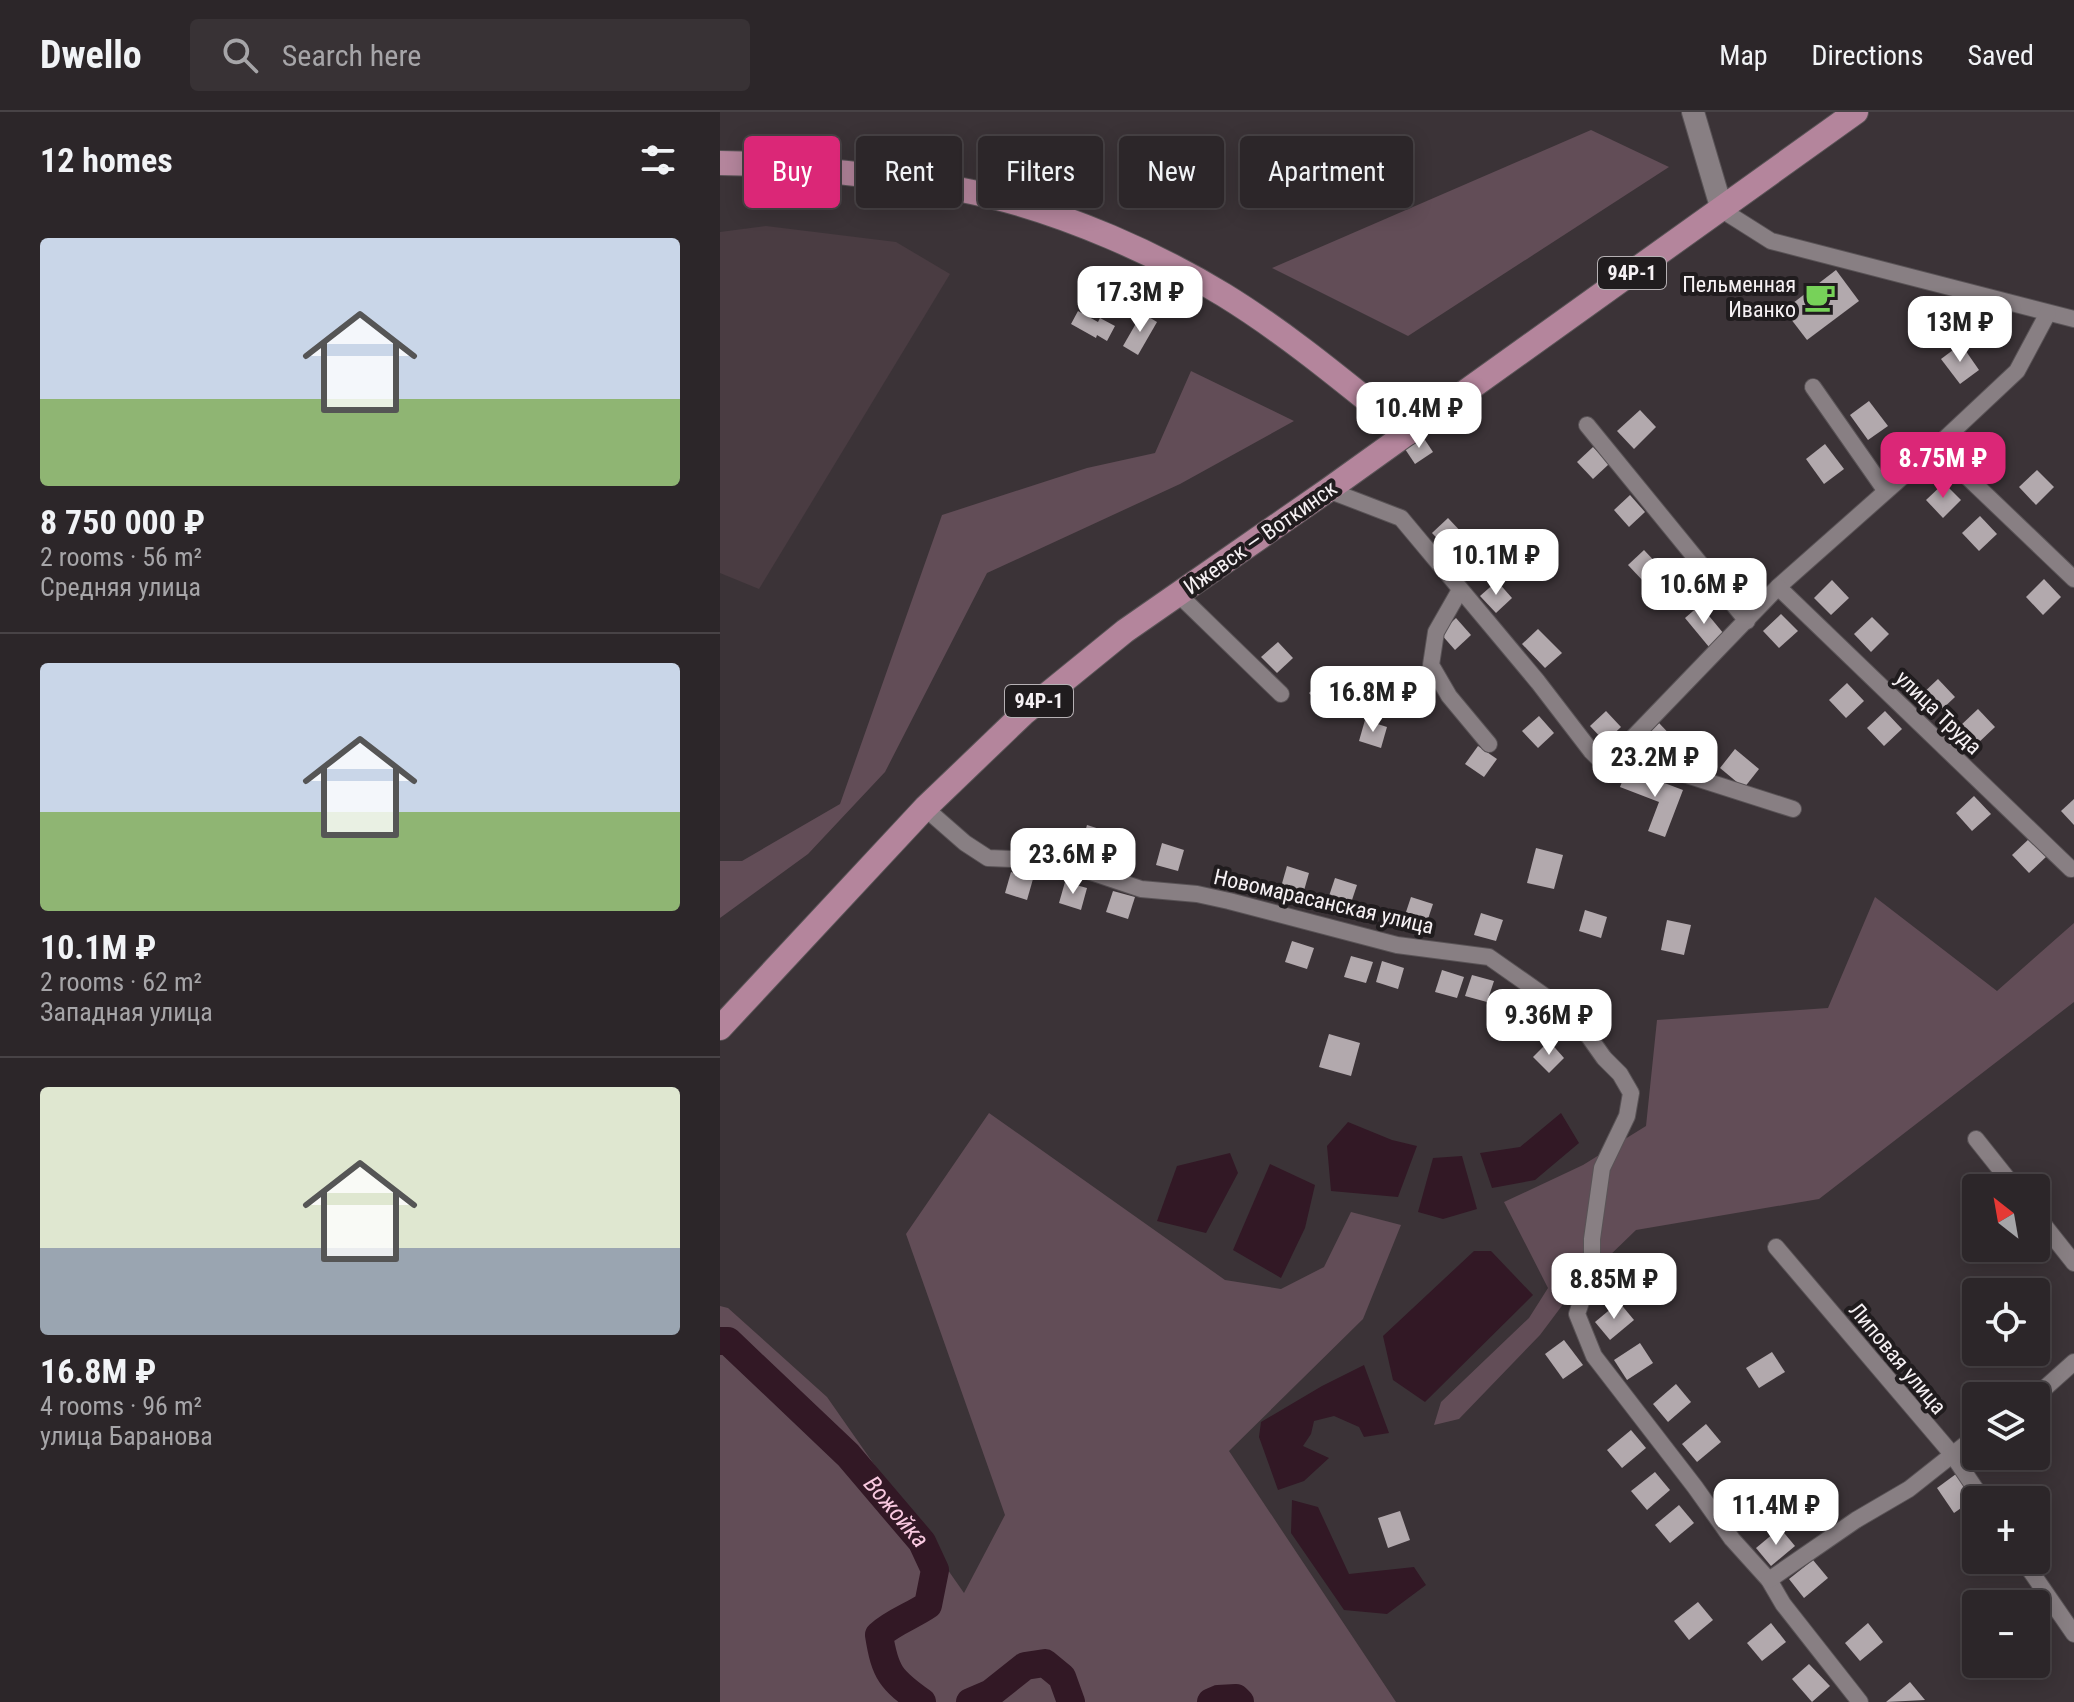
<!DOCTYPE html>
<meta charset="utf-8">
<style>
:root{--surface:#2c2629;--page:#383235;--text:#f1f3f6;--muted:#a6a5a8;--line:#484346;--accent:#db2777}
body{margin:0;font-family:"Roboto Condensed",sans-serif;background:var(--page);color:var(--text);height:100vh;display:flex;flex-direction:column;font-size:30px;white-space:nowrap}
*{box-sizing:border-box;margin:0}
p{font-size:26px;color:var(--muted)}
.icon{flex:none;width:44px;height:44px;fill:none;stroke:currentColor;stroke-width:2;stroke-linecap:round;stroke-linejoin:round}
.map{position:relative;flex:1;overflow:hidden}
.details{display:flex;flex-direction:column;background:var(--surface);width:720px}
.details>*{flex:none}
.banner{position:absolute;left:24px;top:24px;width:760px;height:72px;display:flex;gap:16px}
.needle{width:52px;rotate:329deg}
.buttons{position:absolute;left:1242px;top:1062px;display:grid;gap:16px}
.buttons a{display:grid;place-items:center;width:88px;height:88px;border-radius:8px;background:var(--surface);box-shadow:0 4px 20px #0003,0 0 0 2px var(--line);font-size:40px}
.price{position:absolute;translate:-50% -68px;padding:0 18px;border-radius:16px;background:#fff;color:#222;font-size:26px;line-height:52px;filter:drop-shadow(0 2px 4px #0008)}
.price::after{content:'';position:absolute;left:50%;top:48px;width:24px;height:18px;margin-left:-12px;background:inherit;clip-path:polygon(0 0,100% 0,50% 100%)}
.price.on{background:var(--accent);color:#fff}
ul{padding:0;list-style:none}
li{display:grid;align-content:center;gap:16px;height:424px;padding:0 40px}
li+li{border-top:2px solid var(--line)}
li span{display:grid;place-items:center;height:248px;border-radius:8px;color:#555}
li>.icon{margin-inline-start:auto}
span .icon{width:144px;height:144px;fill:#fffc;stroke-width:1}
li b{font-size:34px}
h2{display:flex;justify-content:space-between;align-items:center;height:96px;padding:0 40px;font-size:34px}
.tag{padding:0 28px;border-radius:8px;background:var(--surface);box-shadow:0 4px 20px #0003,0 0 0 2px var(--line);font-size:28px;line-height:72px}
.tag.on{background:var(--accent);color:#fff}
header{display:flex;align-items:center;gap:48px;box-sizing:border-box;height:112px;padding:0 40px;background:var(--surface);border-bottom:2px solid var(--line)}
header strong{font-size:38px}
nav{display:flex;gap:44px;margin-inline-start:auto;font-size:28px}
.search{width:560px;height:72px;background:var(--page);display:flex;align-items:center;gap:20px;box-sizing:border-box;padding:0 28px;border-radius:8px;color:var(--muted);font-size:30px}
main{display:flex;flex:1;min-height:0}
.map>svg:first-child{display:block}
</style>
<header>
<strong>Dwello</strong>
<div class="search"><svg class="icon" aria-label="search" viewBox="0 0 24 24"><circle cx="10" cy="10" r="6"/><path d="M15 15l6 6"/></svg>Search here</div>
<nav><a>Map</a><a>Directions</a><a>Saved</a></nav>
</header>
<main>
<section class="details">
<h2>12 homes<svg class="icon" aria-label="filters" viewBox="0 0 24 24"><path d="M4 7h16M4 17h16"/><circle cx="9" cy="7" r="2"/><circle cx="15" cy="17" r="2"/></svg></h2>
<ul>
<li><span style="background:linear-gradient(#c9d6e8 65%,#8fb573 0)"><svg class="icon" aria-label="home" viewBox="0 0 24 24"><path d="M3 11l9-7 9 7M6 9v11h12V9"/></svg></span><div><b>8 750 000 ₽</b><p>2 rooms · 56 m²</p><p>Средняя улица</p></div></li>
<li><span style="background:linear-gradient(#c9d6e8 60%,#8fb573 0)"><svg class="icon" aria-label="home" viewBox="0 0 24 24"><path d="M3 11l9-7 9 7M6 9v11h12V9"/></svg></span><div><b>10.1M ₽</b><p>2 rooms · 62 m²</p><p>Западная улица</p></div></li>
<li><span style="background:linear-gradient(#dfe7d0 65%,#9aa5b1 0)"><svg class="icon" aria-label="home" viewBox="0 0 24 24"><path d="M3 11l9-7 9 7M6 9v11h12V9"/></svg></span><div><b>16.8M ₽</b><p>4 rooms · 96 m²</p><p>улица Баранова</p></div></li>
</ul>
</section>
<div class="map">
<svg width="1354" height="1590" viewBox="0 0 1354 1590">
<rect width="100%" height="100%" fill="#3b3337"/>
<!-- built -->
<path fill="#4a3c42" d="M46,114L176,130L230,162L39,477L0,461V120Z"/>
<!-- green -->
<g fill="#624d57">
<path d="M871,18L949,55L688,224L552,156Z"/>
<path d="M471,259L574,309L460,372L267,461L165,660L88,742L0,806V749H22L120,692L222,403L367,356L435,341Z"/>
<path d="M1155,785L1277,879L1354,811V890L1099,1087L916,1118L853,1179L820,1223L739,1307L714,1313L721,1290L809,1206L828,1176L784,1090L863,1053L926,1014L937,908L1108,896Z"/>
<path d="M269,1001L505,1168L561,1177L604,1155L631,1100L681,1113L643,1207L509,1339L676,1590H0V1194L8,1196L107,1285L244,1481L285,1403L186,1122Z"/>
</g>
<!-- water -->
<g fill="#321825">
<path d="M841,1001L859,1031L815,1068L772,1076L760,1041L800,1035Z"/>
<path d="M628,1010L672,1028L697,1034L678,1085L611,1079L607,1034Z"/>
<path d="M510,1041L518,1061L486,1121L437,1109L457,1054Z"/>
<path d="M742,1044L757,1097L723,1107L698,1100L713,1046Z"/>
<path d="M550,1052L595,1073L585,1116L561,1166L513,1138Z"/>
<path d="M754,1139H771L813,1183L705,1290L673,1268L663,1224Z"/>
<path d="M644,1253L669,1321L644,1325L639,1315L614,1304L594,1309L591,1322L583,1334L609,1346L584,1369L558,1378L539,1325L541,1310L602,1274Z"/>
<path d="M572,1388L598,1395L629,1462L694,1455L706,1473L667,1502L624,1498L571,1421Z"/>
</g>
<g fill="none" stroke-linecap="round" stroke-linejoin="round">
<!-- river -->
<g stroke="#321825" stroke-width="28">
<path id="s1" d="M0,1229H8L128,1343L202,1430L215,1458L208,1493C192,1504 173,1510 159,1523C165,1561 171,1568 202,1590"/>
<path d="M250,1590L271,1581L305,1554L325,1551L342,1565L351,1590"/>
<path d="M491,1590L498,1587L516,1586L520,1590"/>
</g>
</g>
<!-- building -->
<g fill="#b2a9ad">
<path d="M1116,158L1139,189L1087,228L1064,198Z"/>
<path d="M358,199L378,210L380,206L395,214L387,229L377,223L376,226L351,212Z"/>
<path d="M422,201L437,210L418,243L403,234Z"/>
<path d="M1241,232L1259,258L1240,272L1221,247Z"/>
<path d="M1149,289L1168,314L1148,328L1130,303Z"/>
<path d="M920,298L936,315L914,337L897,319Z"/>
<path d="M1264,320L1280,338L1263,355L1245,337Z"/>
<path d="M703,325L713,340L695,352L685,337Z"/>
<path d="M1105,332L1124,357L1104,372L1086,347Z"/>
<path d="M873,335L889,352L873,367L857,350Z"/>
<path d="M1317,358L1334,375L1316,393L1299,375Z"/>
<path d="M1224,371L1241,388L1223,406L1206,388Z"/>
<path d="M910,383L925,400L909,415L894,398Z"/>
<path d="M1260,404L1277,422L1259,439L1242,421Z"/>
<path d="M728,406L744,423L728,438L712,421Z"/>
<path d="M924,438L940,455L924,470L908,453Z"/>
<path d="M1324,467L1341,485L1323,503L1306,485Z"/>
<path d="M1112,468L1129,486L1111,503L1094,486Z"/>
<path d="M777,469L792,486L776,501L760,484Z"/>
<path d="M980,493L1004,522L989,535L965,506Z"/>
<path d="M1061,502L1078,519L1059,536L1043,519Z"/>
<path d="M1152,505L1169,522L1151,540L1134,522Z"/>
<path d="M736,506L751,523L735,538L720,521Z"/>
<path d="M818,517L842,541L825,556L802,532Z"/>
<path d="M558,530L573,546L557,561L541,545Z"/>
<path d="M605,566L621,583L604,598L589,581Z"/>
<path d="M1218,567L1235,585L1217,602L1200,584Z"/>
<path d="M1127,571L1144,589L1126,606L1109,588Z"/>
<path d="M1258,597L1275,615L1257,632L1240,614Z"/>
<path d="M886,599L901,615L885,630L870,614Z"/>
<path d="M1165,599L1182,617L1164,634L1147,616Z"/>
<path d="M819,604L834,621L818,636L802,619Z"/>
<path d="M645,608L667,615L661,636L639,629Z"/>
<path d="M939,611L956,629L938,646L921,628Z"/>
<path d="M758,634L777,647L764,665L745,652Z"/>
<path d="M1015,637L1039,657L1024,676L1000,656Z"/>
<path d="M907,657L963,678L945,725L928,719L939,690L900,675Z"/>
<path d="M1254,684L1271,702L1252,719L1236,701Z"/>
<path d="M1354,687V713L1341,699Z"/>
<path d="M367,713L389,720L382,741L361,734Z"/>
<path d="M1310,726L1327,744L1309,761L1292,743Z"/>
<path d="M442,731L464,738L458,759L436,753Z"/>
<path d="M816,736L843,743L834,777L807,771Z"/>
<path d="M567,754L589,761L583,782L561,775Z"/>
<path d="M291,760L313,767L307,788L285,781Z"/>
<path d="M615,766L637,773L630,794L608,787Z"/>
<path d="M345,770L367,776L361,798L339,791Z"/>
<path d="M393,779L415,785L408,807L386,800Z"/>
<path d="M691,785L713,792L706,813L684,806Z"/>
<path d="M865,798L887,805L881,826L859,819Z"/>
<path d="M761,801L783,808L776,829L754,823Z"/>
<path d="M947,808L971,813L964,843L941,838Z"/>
<path d="M572,829L594,836L587,857L565,850Z"/>
<path d="M631,844L653,850L646,871L624,865Z"/>
<path d="M662,849L684,856L678,877L656,870Z"/>
<path d="M722,858L744,865L737,886L715,880Z"/>
<path d="M752,863L774,869L767,890L745,884Z"/>
<path d="M609,922L640,931L631,964L599,955Z"/>
<path d="M829,929L844,946L829,961L813,945Z"/>
<path d="M899,1190L914,1208L890,1228L875,1210Z"/>
<path d="M844,1228L863,1253L843,1267L825,1242Z"/>
<path d="M920,1231L933,1251L907,1268L894,1248Z"/>
<path d="M1052,1240L1065,1260L1039,1276L1026,1256Z"/>
<path d="M956,1272L971,1290L948,1310L933,1292Z"/>
<path d="M986,1312L1001,1330L977,1350L962,1332Z"/>
<path d="M911,1318L926,1336L902,1356L887,1338Z"/>
<path d="M935,1360L950,1378L927,1398L911,1379Z"/>
<path d="M1236,1362L1254,1387L1234,1401L1217,1376Z"/>
<path d="M1027,1369L1043,1387L1019,1406L1004,1388Z"/>
<path d="M959,1393L974,1411L950,1431L935,1413Z"/>
<path d="M680,1399L690,1428L668,1436L658,1406Z"/>
<path d="M1060,1416L1075,1434L1051,1454L1036,1436Z"/>
<path d="M1093,1448L1108,1466L1084,1486L1069,1467Z"/>
<path d="M978,1490L993,1508L969,1528L954,1509Z"/>
<path d="M1051,1511L1066,1530L1042,1549L1027,1531Z"/>
<path d="M1148,1511L1163,1530L1140,1549L1125,1531Z"/>
<path d="M1089,1552L1110,1574L1092,1590L1072,1567Z"/>
<path d="M1190,1570L1205,1588L1166,1590Z"/>
</g>
<g fill="none" stroke-linecap="round" stroke-linejoin="round">
<defs>
<g id="street">
<path d="M1002,98L1051,129L1354,207"/>
<path d="M1093,275L1165,378"/>
<path d="M867,313L1027,509"/>
<path d="M1216,335L1354,467"/>
<path d="M608,378L681,406L818,570L871,639L880,648H887L898,641L1058,475L1216,335L1297,259L1328,201"/>
<path d="M1058,475L1351,757"/>
<path d="M740,478L716,520L711,553L729,584L769,632"/>
<path d="M458,482L561,582"/>
<path d="M898,641L1073,697"/>
<path d="M205,696L245,731L268,746L319,748L347,752L421,777L477,782L509,789L677,833L769,845L836,892L860,912L884,946L900,962L911,981L907,1004L882,1056L872,1127V1157L857,1202L874,1244L975,1375L1012,1427L1049,1468L1063,1492L1140,1590"/>
<path d="M1256,1027L1295,1076"/>
<path d="M1316,1103L1354,1151"/>
<path d="M1056,1135L1232,1342L1263,1388"/>
<path d="M1316,1284L1354,1250"/>
<path d="M1303,1448L1354,1522"/>
<path d="M1049,1468L1136,1408L1189,1377L1256,1324"/>
</g>
<path id="secondary" d="M973,0L1002,98"/>
<g id="primary">
<path d="M0,51C42,51 85,56 127,61C175,66 223,73 270,84C348,103 435,141 504,183C569,223 628,273 688,321"/>
<path d="M0,916L205,696L303,602L405,519L608,378L1136,0"/>
</g>
</defs>
<!-- street casing -->
<use href="#street" stroke="#595356" stroke-width="18"/>
<!-- secondary casing -->
<use href="#secondary" stroke="#595356" stroke-width="24"/>
<!-- primary casing -->
<use href="#primary" stroke="#595356" stroke-width="26"/>
<!-- street -->
<use href="#street" stroke="#887f83" stroke-width="16"/>
<!-- secondary -->
<use href="#secondary" stroke="#887f83" stroke-width="22"/>
<!-- primary -->
<use href="#primary" stroke="#b4859c" stroke-width="24"/>
</g>
<!-- icons -->
<defs>
<symbol id="cafe-bare" viewBox="-9 -9 18 18"><path d="M-5.5-4.5H6V0H3Q3 3.5 0 3.5H-2.5Q-5.5 3.5-5.5 0ZM3-3.2v2h1.7v-2ZM-6 4.5H4V6H-6Z" fill="#77d259" stroke="#201c1e" stroke-width="2.5" paint-order="stroke"/></symbol>
</defs>
<g fill-rule="evenodd">
<use href="#cafe-bare" x="1078" y="163" width="44" height="44"/>
</g>
<g text-anchor="middle" stroke-width="8" stroke-linejoin="round" paint-order="stroke">
<!-- shield labels -->
<g fill="#201c1e" stroke="#b6b1b4" stroke-width="2">
<rect x="878" y="145" width="68" height="32" rx="6"/>
<rect x="285" y="573" width="68" height="32" rx="6"/>
</g>
<g font-size="20" font-weight="bold" fill="#f6f1f4">
<text x="912" y="168">94Р-1</text>
<text x="319" y="596">94Р-1</text>
</g>
<!-- poi labels -->
<g font-size="22" fill="#f6f1f4" stroke="#201c1e" text-anchor="end">
<text x="1076" y="180">Пельменная<tspan x="1076" dy="25">Иванко</tspan></text>
</g>
<!-- street labels -->
<g font-size="22" fill="#f6f1f4" stroke="#201c1e">
<text transform="translate(540 425) rotate(-35)" y="8">Ижевск — Воткинск</text>
<text transform="translate(1219 600) rotate(44)" y="8">улица Труда</text>
<text transform="translate(604 789) rotate(13)" y="8">Новомарасанская улица</text>
<text transform="translate(1178 1246) rotate(50)" y="8">Липовая улица</text>
</g>
<!-- water labels -->
<g font-size="24" font-style="italic" fill="#f9c9e0" stroke="#201c1e">
<text dy="8" stroke="none"><textPath href="#s1" startOffset="248">Вожойка</textPath></text>
</g>
</g>
</svg>
<div class="buttons">
<a><svg class="needle" viewBox="-14 -14 28 28"><path d="M0-13l5 13h-10z" fill="#e53935"/><path d="M0 13l5-13h-10z" fill="#a6a5a8"/></svg></a>
<a><svg class="icon" aria-label="locate" viewBox="0 0 24 24"><circle cx="12" cy="12" r="6"/><path d="M12 2v4M12 18v4M2 12h4M18 12h4"/></svg></a>
<a><svg class="icon" aria-label="layers" viewBox="0 0 24 24"><path d="M12 4l9 5-9 5-9-5zM3 14l9 5 9-5"/></svg></a>
<a>+</a>
<a>−</a>
</div>
<b class="price" style="left:420px;top:222px">17.3M ₽</b>
<b class="price" style="left:1240px;top:252px">13M ₽</b>
<b class="price" style="left:699px;top:338px">10.4M ₽</b>
<b class="price on" style="left:1223px;top:388px">8.75M ₽</b>
<b class="price" style="left:776px;top:485px">10.1M ₽</b>
<b class="price" style="left:984px;top:514px">10.6M ₽</b>
<b class="price" style="left:653px;top:622px">16.8M ₽</b>
<b class="price" style="left:935px;top:687px">23.2M ₽</b>
<b class="price" style="left:353px;top:784px">23.6M ₽</b>
<b class="price" style="left:829px;top:945px">9.36M ₽</b>
<b class="price" style="left:894px;top:1209px">8.85M ₽</b>
<b class="price" style="left:1056px;top:1435px">11.4M ₽</b>
<div class="banner">
<a class="tag on">Buy</a>
<a class="tag">Rent</a>
<a class="tag">Filters</a>
<a class="tag">New</a>
<a class="tag">Apartment</a>
</div>
</div>
</main>
